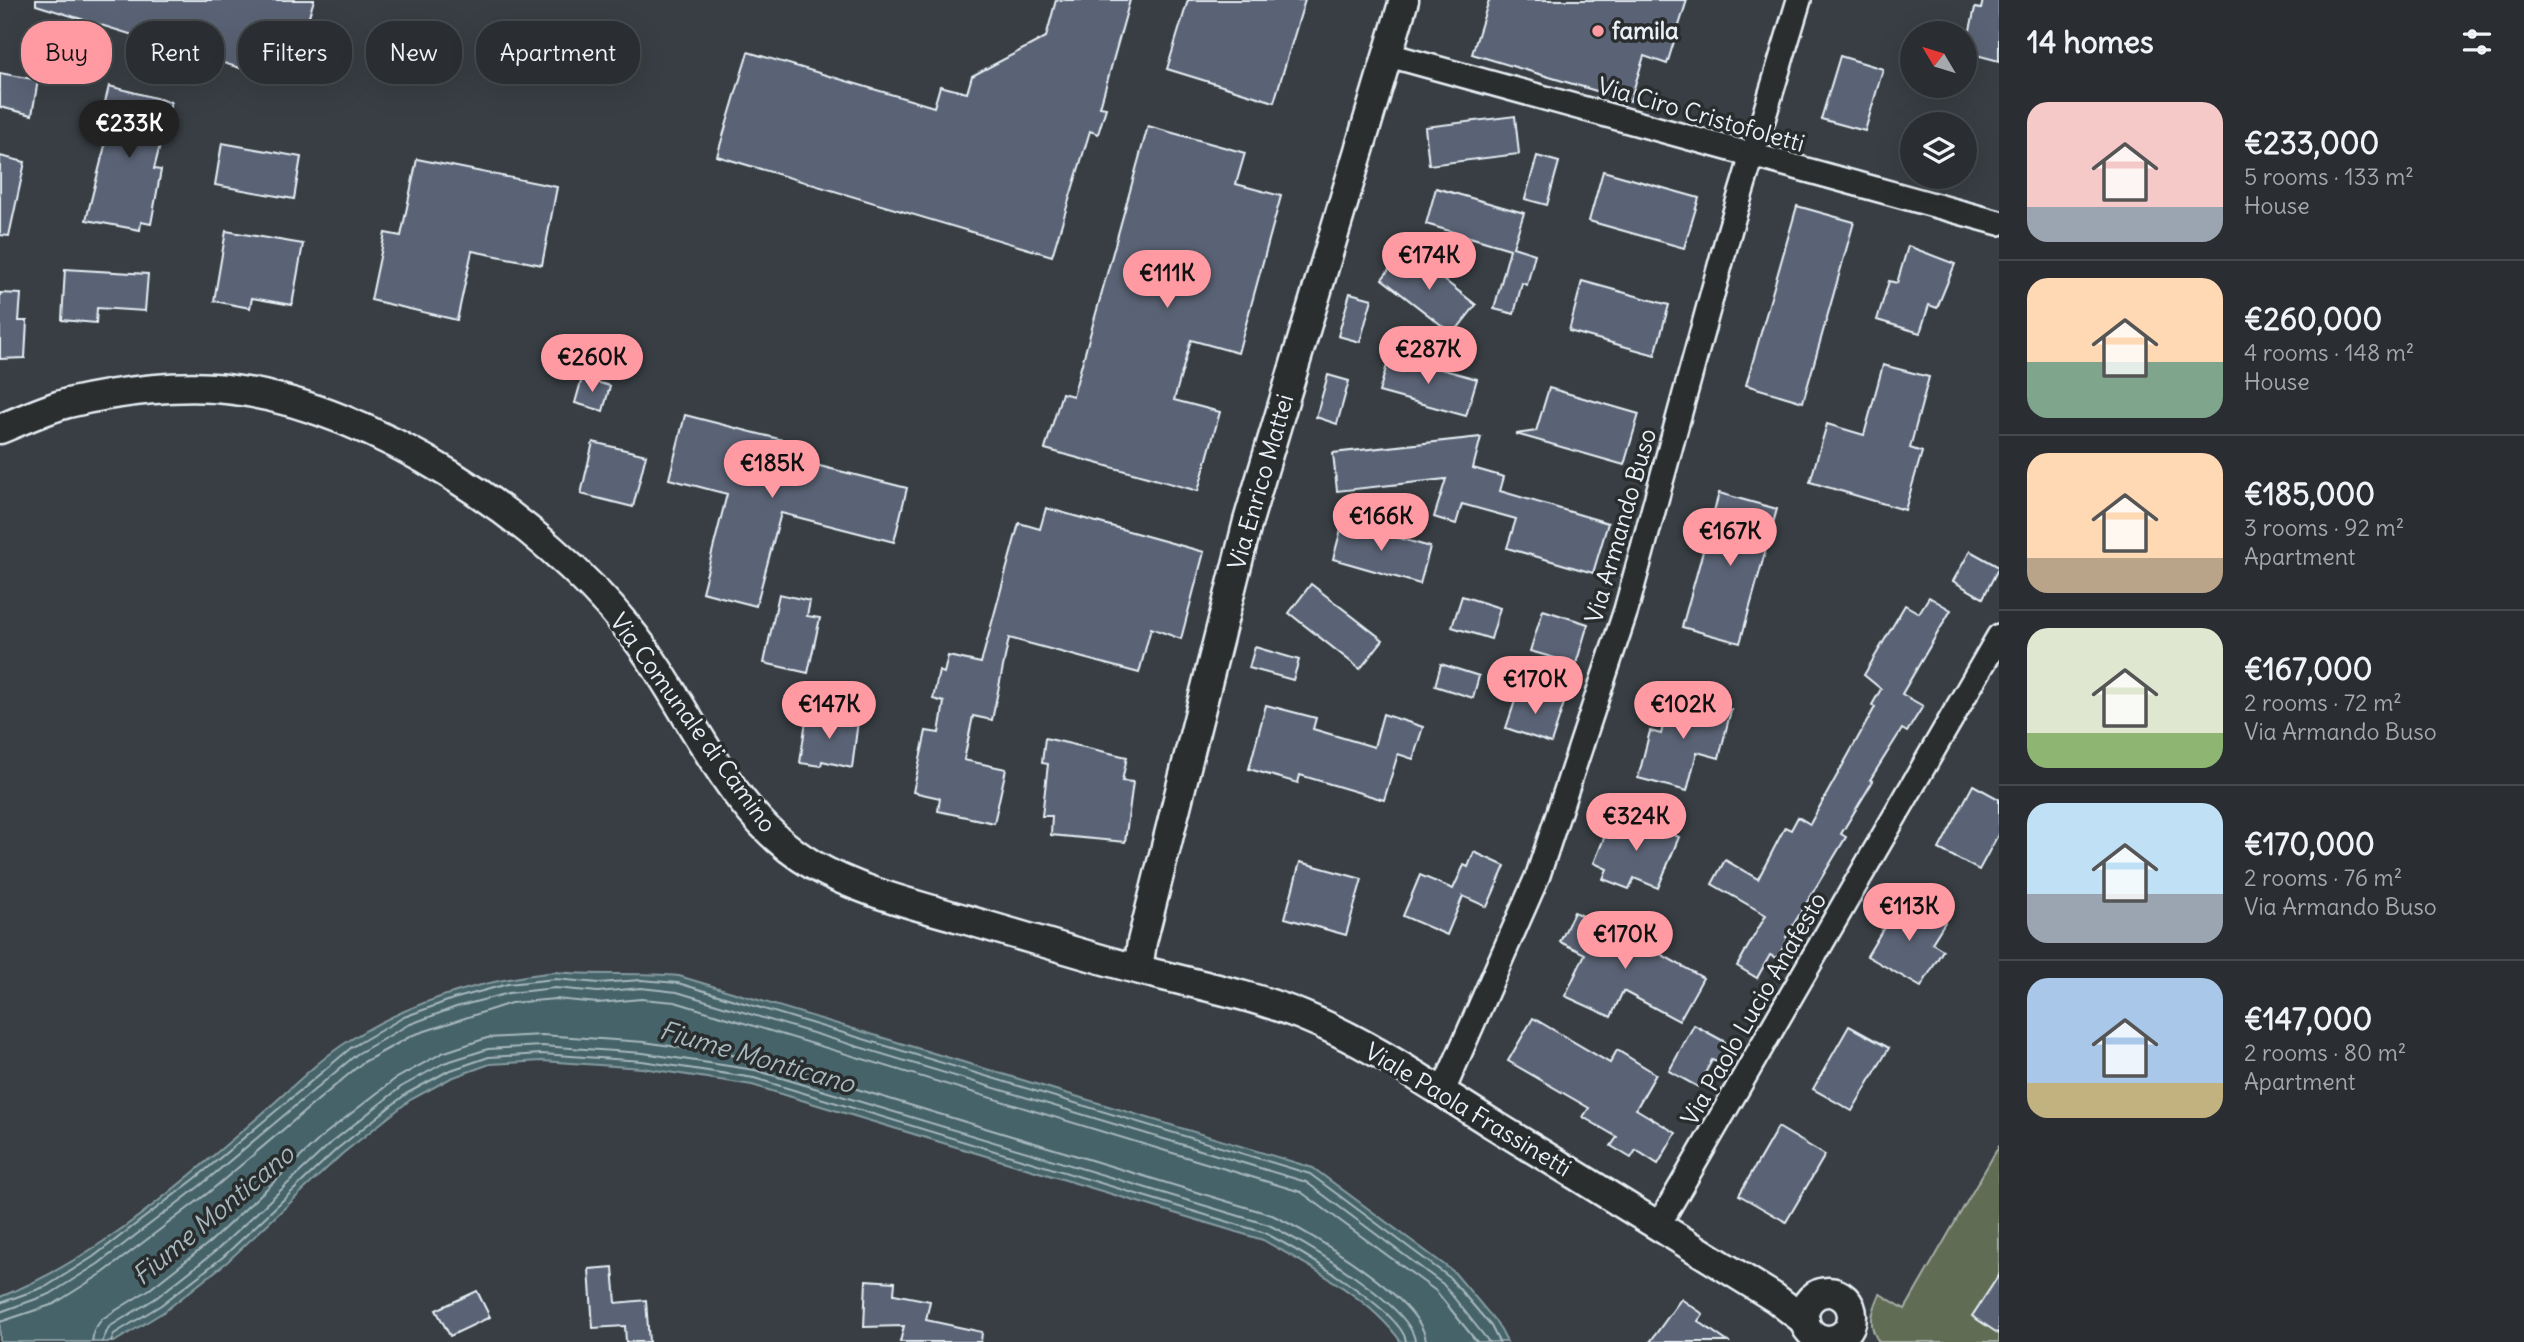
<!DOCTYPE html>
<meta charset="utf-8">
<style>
:root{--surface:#2a2e32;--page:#32363a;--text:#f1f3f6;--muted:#a5a8ac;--line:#464a4d;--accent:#ff9aa2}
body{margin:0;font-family:Delius,sans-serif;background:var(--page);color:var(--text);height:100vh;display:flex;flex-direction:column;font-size:26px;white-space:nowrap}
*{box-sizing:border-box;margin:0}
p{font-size:23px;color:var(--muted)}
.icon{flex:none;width:38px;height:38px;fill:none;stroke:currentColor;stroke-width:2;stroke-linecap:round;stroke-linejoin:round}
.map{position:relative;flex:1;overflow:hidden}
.drawer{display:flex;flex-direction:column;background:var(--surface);width:525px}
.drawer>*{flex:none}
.guide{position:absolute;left:21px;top:21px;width:665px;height:63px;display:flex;gap:14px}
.needle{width:46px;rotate:308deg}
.buttons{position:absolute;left:1900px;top:21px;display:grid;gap:14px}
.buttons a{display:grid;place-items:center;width:77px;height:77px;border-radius:50%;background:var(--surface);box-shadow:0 7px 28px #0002,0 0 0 2px var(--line);font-size:35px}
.price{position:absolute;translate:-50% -60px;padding:0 16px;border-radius:24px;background:var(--accent);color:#111;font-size:23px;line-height:46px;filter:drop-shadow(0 2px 4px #0008)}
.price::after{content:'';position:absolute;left:50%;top:42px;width:21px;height:16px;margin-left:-10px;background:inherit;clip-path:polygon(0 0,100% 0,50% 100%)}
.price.current{background:#222;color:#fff}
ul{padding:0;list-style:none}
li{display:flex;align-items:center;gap:21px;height:175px;padding:0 28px}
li+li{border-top:2px solid var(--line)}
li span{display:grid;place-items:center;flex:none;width:196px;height:140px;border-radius:21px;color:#555}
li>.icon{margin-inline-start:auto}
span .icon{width:84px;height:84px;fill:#fffc;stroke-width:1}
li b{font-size:30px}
h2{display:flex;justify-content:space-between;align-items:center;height:84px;padding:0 28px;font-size:30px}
.pill{padding:0 24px;border-radius:28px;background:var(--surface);box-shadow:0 7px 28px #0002,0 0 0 2px var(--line);font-size:24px;line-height:63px}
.pill.current{background:var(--accent);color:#111}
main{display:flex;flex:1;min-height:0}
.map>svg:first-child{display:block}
</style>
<main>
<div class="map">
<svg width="1999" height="1342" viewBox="0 0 1999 1342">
<rect width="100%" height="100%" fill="#383e43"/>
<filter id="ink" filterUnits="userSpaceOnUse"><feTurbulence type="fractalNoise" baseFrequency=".0143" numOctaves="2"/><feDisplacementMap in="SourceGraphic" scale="14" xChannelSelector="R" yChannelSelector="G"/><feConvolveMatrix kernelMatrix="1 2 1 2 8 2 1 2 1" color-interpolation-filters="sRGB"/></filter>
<g filter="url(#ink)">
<!-- green -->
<path fill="#616c53" stroke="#a4aea6" stroke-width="2" d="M1999,1146V1342H1879C1867,1325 1872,1312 1880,1294L1905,1309Z"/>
<!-- water -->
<path fill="#456368" stroke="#869ca2" stroke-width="2" d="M555,972C597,976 638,972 679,976L1313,1168L1454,1272L1497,1323L1507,1342H1401C1371,1298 1309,1266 1263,1240L752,1085L642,1068L542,1061L490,1064L451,1078L410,1100L342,1154L227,1262L165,1311L114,1342H0V1297C97,1259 178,1186 256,1119C287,1093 316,1061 350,1040C413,1000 482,980 555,972Z"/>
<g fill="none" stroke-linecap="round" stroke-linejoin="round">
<!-- shore -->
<g stroke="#a7b8be" stroke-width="2">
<path d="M0,1303L47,1286L93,1257L196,1178L352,1047L404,1017L453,999L508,984L555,979L599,983L641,980L678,983L1310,1174L1449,1277L1491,1326L1499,1342"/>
<path d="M0,1312L50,1294L98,1264L201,1185L357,1054L408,1025L456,1007L509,993L555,988L598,992L641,988L677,992L1306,1182L1443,1284L1489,1342"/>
<path d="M0,1322L54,1304L103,1273L208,1193L362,1063L413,1035L511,1003L555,999L598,1003L641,999L675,1002L1301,1192L1436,1291L1477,1342"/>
<path d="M92,1342L94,1330L102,1319L150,1289L210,1242L325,1134L395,1079L442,1053L487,1038L542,1035L644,1042L758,1059L1272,1215C1309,1232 1424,1300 1426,1342"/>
<path d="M102,1342L109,1327L156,1298L217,1250L332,1142L401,1087L444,1063L488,1049L542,1046L643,1053L755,1070L1269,1225C1301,1241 1413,1306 1415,1342"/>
<path d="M111,1342L114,1334L161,1305L223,1257L337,1149L406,1094L448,1071L489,1057L542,1054L642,1061L754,1078L1265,1233C1294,1248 1403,1311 1406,1342"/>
</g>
</g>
<!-- building -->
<g fill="#5a6475" stroke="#e8f1f8" stroke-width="2">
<path d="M36,0H314L288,83L36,5Z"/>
<path d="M1056,0H1130L1100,107L1106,108L1098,134L1090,131L1052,256L717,156L748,52L934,107L940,86L967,93L972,76L1046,37Z"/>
<path d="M1188,0H1305L1274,102L1167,69Z"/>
<path d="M1489,0H1687L1667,64L1644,56L1630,101L1472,54Z"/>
<path d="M1983,0H1999V61L1965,52L1975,8L1981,9Z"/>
<path d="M1840,56L1883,69L1865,131L1821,119Z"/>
<path d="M0,73L38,80L32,115L0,107Z"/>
<path d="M109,86L171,102L154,169L161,170L151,224L141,222L140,230L86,220L110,126L100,123Z"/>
<path d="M1515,116L1519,154L1429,165L1425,127Z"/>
<path d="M1148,126L1245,153L1236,184L1281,196L1238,353L1191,340L1174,400L1220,412L1198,491L1045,449L1062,393L1073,396Z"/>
<path d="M222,143L301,157L294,199L215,185Z"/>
<path d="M0,156L25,162L9,236L0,235Z"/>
<path d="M1537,156L1559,162L1547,205L1525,199Z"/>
<path d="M417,159L557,187L542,265L472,251L457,320L371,300L385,233L401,236Z"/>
<path d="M1603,171L1699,198L1684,248L1589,221Z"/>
<path d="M1436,188L1524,213L1513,247L1535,254L1527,285L1522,283L1514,314L1494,309L1510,249L1426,224Z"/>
<path d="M1797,206L1854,222L1803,402L1746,385Z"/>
<path d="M226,231L303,244L292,305L252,298L250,308L214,301Z"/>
<path d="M1908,246L1955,264L1937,308L1929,305L1920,333L1877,320L1889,281L1897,283Z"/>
<path d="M1405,249L1476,305L1453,334L1382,279Z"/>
<path d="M65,269L148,274L145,311L97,308L96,323L62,320Z"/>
<path d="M1582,281L1669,305L1655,355L1569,331Z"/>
<path d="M0,293L21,294L19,321H27L25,358L0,359Z"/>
<path d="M1350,293L1372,299L1360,342L1338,336Z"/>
<path d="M1390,355L1477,379L1466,416L1379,392Z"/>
<path d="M1883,365L1929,377L1910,448L1922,452L1905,510L1810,482L1827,424L1864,435Z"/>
<path d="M1328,375L1349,381L1337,424L1316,417Z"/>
<path d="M582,378L610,386L603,411L575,403Z"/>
<path d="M1549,388L1639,414L1624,465L1516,434L1536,431Z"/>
<path d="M685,415L783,440L780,456L907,488L894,542L781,513L756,606L702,592L727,494L669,479Z"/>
<path d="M1481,437L1473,468L1504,477L1500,491L1608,523L1593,573L1507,548L1516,519L1462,504L1456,524L1434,517L1446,479L1337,491L1333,453Z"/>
<path d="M593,442L646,455L633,507L581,494Z"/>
<path d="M1719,493L1777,509L1740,643L1682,627Z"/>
<path d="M1046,508L1204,552L1181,639L1151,628L1139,673L1009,638L992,720L973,716L964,760L1006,769L994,823L938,811L940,798L913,792L926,731L939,733L944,702L933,699L939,671L944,673L948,656L981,663L1019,523L1040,529Z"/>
<path d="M1343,522L1430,547L1420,584L1333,559Z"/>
<path d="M1970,551L1999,567L1983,598L1953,581Z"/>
<path d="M1311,584L1383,640L1360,669L1289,613Z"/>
<path d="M779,594L810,601L807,616L820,618L808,673L764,663Z"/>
<path d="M1462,596L1500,608L1491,639L1452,627Z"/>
<path d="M1929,597L1951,610L1902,694L1923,706L1907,732L1902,729L1870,780L1873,781L1841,834L1846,837L1786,937L1788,939L1777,958L1770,955L1757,978L1737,966L1766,915L1712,884L1725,860L1758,879L1785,827L1791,830L1798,817L1810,824L1875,707L1872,705L1881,689L1864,675L1905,605L1919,613Z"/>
<path d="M1543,610L1588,624L1576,664L1530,651Z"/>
<path d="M1255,647L1299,660L1293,680L1249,668Z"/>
<path d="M1441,664L1479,676L1473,698L1435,686Z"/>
<path d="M1519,689L1564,703L1551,743L1506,728Z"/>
<path d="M1671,694L1731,710L1719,758L1697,752L1687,791L1638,778L1650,731L1661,734Z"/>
<path d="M1266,705L1316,718L1313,729L1374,747L1383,714L1423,727L1413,759L1398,754L1384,800L1300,775L1298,783L1249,769Z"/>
<path d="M807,713L858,721L852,768L822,761L821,766L800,763Z"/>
<path d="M1045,738L1127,757L1122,781L1133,782L1125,842L1051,835L1052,816H1042L1048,764L1042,763Z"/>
<path d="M1973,785L1999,799V833L1979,870L1939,849Z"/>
<path d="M1622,813L1679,837L1658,888L1634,878L1629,889L1603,879L1607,869L1594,863L1606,833L1613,836Z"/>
<path d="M1474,852L1505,866L1487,907L1463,896L1447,935L1403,916L1420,875L1453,889L1464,865L1468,867Z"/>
<path d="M1300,862L1362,879L1346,935L1285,918Z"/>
<path d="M1902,897L1945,922L1932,943L1943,950L1921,987L1867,956Z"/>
<path d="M1574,912L1639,942L1703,978L1679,1021L1623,991L1611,1017L1565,996L1585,954L1560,942Z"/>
<path d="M1533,1018L1610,1063L1617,1050L1656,1074L1636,1109L1676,1133L1658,1164L1636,1150L1631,1158L1611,1146L1617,1137L1583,1117L1589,1108L1508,1061Z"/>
<path d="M1694,1025L1729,1044L1719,1063L1712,1060L1698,1087L1669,1071Z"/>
<path d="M1849,1026L1889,1048L1852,1111L1813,1089Z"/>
<path d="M1778,1127L1825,1155L1786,1222L1739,1195Z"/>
<path d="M613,1267L616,1303L646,1300L649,1342H626L625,1326L593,1328L589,1269Z"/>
<path d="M1999,1275V1334L1972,1316Z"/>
<path d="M866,1280L895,1282L894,1294L930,1301L926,1320L982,1332L981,1342H900L904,1326L864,1327Z"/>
<path d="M477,1291L490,1317L450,1336L436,1310Z"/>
<path d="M1681,1299L1703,1314L1698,1321L1728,1342H1650Z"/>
</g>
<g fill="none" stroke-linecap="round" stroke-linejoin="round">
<defs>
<g id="minor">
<path d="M1389,55L1999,223"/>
<path d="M1442,1093L1538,875L1626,610L1730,229L1799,0"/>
<path d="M1658,1226L1999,636"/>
</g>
<g id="tertiary">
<path d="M0,429C22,420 45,409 68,403C119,391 182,383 234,390C374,408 541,519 628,628C690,704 725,814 813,865C859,891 909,903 960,918C1020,935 1080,954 1140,970C1194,984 1249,994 1301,1015C1368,1042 1430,1085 1491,1123C1586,1181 1681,1240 1775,1298L1805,1321"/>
<path d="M1138,969L1142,942L1248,521L1404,0"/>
<circle cx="1828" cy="1316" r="24"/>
</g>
</defs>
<!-- minor casing -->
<use href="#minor" stroke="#e8f1f8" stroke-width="28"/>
<!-- tertiary casing -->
<use href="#tertiary" stroke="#e8f1f8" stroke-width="33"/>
<!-- minor -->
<use href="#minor" stroke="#2a2d2e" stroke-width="23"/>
<!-- tertiary -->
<use href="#tertiary" stroke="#2a2d2e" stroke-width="28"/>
</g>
</g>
<!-- markers -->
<circle fill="#ff9aa2" stroke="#2a2d2e" stroke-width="2.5" cx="1598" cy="31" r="7"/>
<g text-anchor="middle" stroke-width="7" stroke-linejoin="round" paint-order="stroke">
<!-- poi labels -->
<g font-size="24" font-weight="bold" fill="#e8f1f8" stroke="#2a2d2e" text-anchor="start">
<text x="1612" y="39">famila</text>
</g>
<!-- street labels -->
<g font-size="24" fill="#e8f1f8" stroke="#2a2d2e">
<text transform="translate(1701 115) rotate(16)" y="8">Via Ciro Cristofoletti</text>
<text transform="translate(1261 482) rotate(-74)" y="8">Via Enrico Mattei</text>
<text transform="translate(1621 526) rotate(-74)" y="8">Via Armando Buso</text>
<text transform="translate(693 723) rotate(54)" y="8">Via Comunale di Camino</text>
<text transform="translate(1754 1009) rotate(-60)" y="8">Via Paolo Lucio Anafesto</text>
<text transform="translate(1468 1110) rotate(31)" y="8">Viale Paola Frassinetti</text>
</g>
<!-- water labels -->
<g font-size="26" font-style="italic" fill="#a7b8be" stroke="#2a2d2e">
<text transform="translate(757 1057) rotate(16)" y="9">Fiume Monticano</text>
<text transform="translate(213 1215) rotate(-40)" y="9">Fiume Monticano</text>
</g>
</g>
</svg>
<div class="buttons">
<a><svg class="needle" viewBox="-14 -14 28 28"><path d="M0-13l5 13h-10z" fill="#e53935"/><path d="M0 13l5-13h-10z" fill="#a5a8ac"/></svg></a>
<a><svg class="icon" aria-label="layers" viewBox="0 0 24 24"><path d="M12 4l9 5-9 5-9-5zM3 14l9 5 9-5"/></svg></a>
</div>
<b class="price current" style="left:129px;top:160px">€233K</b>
<b class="price" style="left:1429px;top:292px">€174K</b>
<b class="price" style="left:1167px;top:310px">€111K</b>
<b class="price" style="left:1428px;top:386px">€287K</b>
<b class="price" style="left:592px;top:394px">€260K</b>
<b class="price" style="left:772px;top:500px">€185K</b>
<b class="price" style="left:1381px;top:553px">€166K</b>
<b class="price" style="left:1730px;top:568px">€167K</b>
<b class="price" style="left:1535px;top:716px">€170K</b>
<b class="price" style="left:829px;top:741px">€147K</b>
<b class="price" style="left:1683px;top:741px">€102K</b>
<b class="price" style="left:1636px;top:853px">€324K</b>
<b class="price" style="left:1909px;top:943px">€113K</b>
<b class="price" style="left:1625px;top:971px">€170K</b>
<div class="guide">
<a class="pill current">Buy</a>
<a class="pill">Rent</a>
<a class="pill">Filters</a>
<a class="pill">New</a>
<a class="pill">Apartment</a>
</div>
</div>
<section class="drawer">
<h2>14 homes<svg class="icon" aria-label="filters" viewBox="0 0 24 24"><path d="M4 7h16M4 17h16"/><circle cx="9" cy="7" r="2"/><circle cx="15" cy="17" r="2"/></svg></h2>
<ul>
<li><span style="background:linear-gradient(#f6c9c9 75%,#9aa5b1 0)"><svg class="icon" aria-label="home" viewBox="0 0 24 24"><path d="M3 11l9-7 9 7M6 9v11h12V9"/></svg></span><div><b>€233,000</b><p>5 rooms · 133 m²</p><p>House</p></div></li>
<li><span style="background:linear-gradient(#ffd9b3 60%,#7fa58c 0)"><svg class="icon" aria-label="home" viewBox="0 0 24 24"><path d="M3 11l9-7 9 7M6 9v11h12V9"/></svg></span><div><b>€260,000</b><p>4 rooms · 148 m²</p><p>House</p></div></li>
<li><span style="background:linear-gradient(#ffd9b3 75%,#b9a48a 0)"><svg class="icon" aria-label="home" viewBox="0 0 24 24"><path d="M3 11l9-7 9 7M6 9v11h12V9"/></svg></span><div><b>€185,000</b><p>3 rooms · 92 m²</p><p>Apartment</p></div></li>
<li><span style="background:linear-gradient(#dfe7d0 75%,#8fb573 0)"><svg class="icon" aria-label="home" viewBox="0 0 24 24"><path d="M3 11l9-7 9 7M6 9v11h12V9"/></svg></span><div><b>€167,000</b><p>2 rooms · 72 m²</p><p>Via Armando Buso</p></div></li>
<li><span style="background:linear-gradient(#bfe0f5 65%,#9aa5b1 0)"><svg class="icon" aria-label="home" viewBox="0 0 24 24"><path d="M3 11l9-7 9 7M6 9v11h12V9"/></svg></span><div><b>€170,000</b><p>2 rooms · 76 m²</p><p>Via Armando Buso</p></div></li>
<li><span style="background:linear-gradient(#a9c7e8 75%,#c2b280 0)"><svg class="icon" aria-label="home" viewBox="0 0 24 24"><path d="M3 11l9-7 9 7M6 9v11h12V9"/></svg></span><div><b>€147,000</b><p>2 rooms · 80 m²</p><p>Apartment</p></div></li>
</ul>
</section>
</main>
